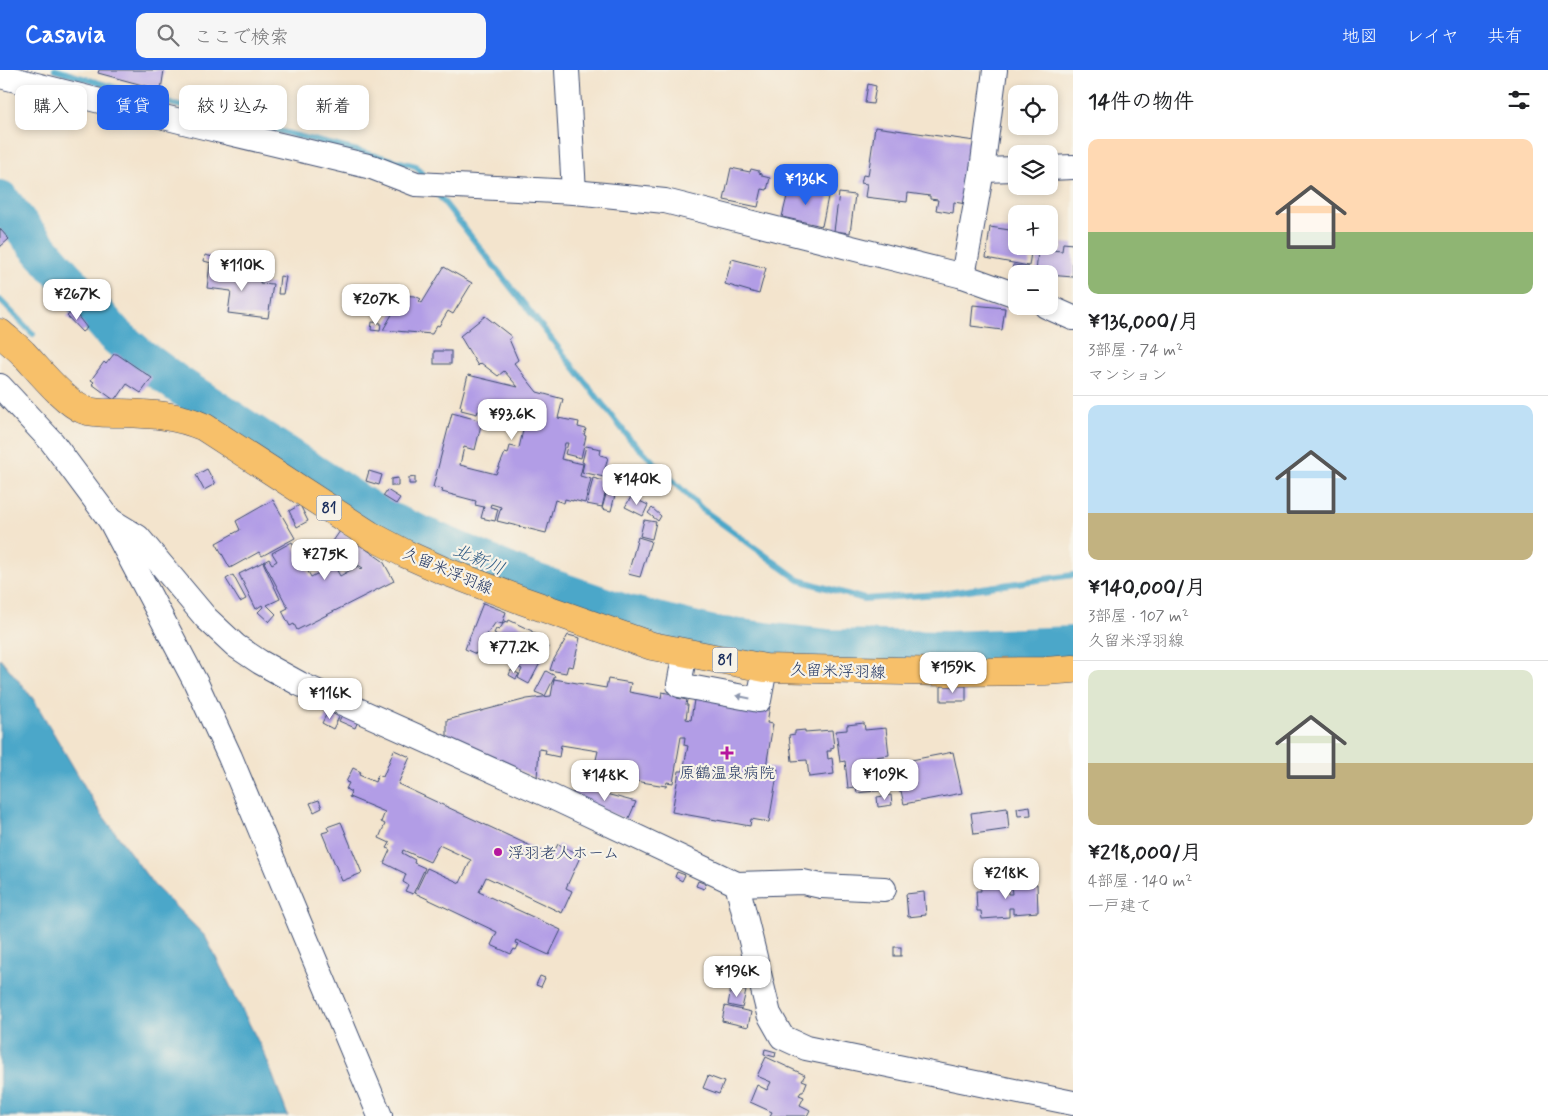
<!DOCTYPE html>
<html lang="ja">
<meta charset="utf-8">
<style>
:root{--surface:#fff;--page:#f6f6f6;--text:#202124;--muted:#757577;--line:#e0e0e0;--accent:#2563eb}
body{margin:0;font-family:Mynerve,"Klee One",sans-serif;background:var(--page);color:var(--text);height:100vh;display:flex;flex-direction:column;font-size:19px;white-space:nowrap}
*{box-sizing:border-box;margin:0}
p{font-size:16px;color:var(--muted)}
.icon{flex:none;width:28px;height:28px;fill:none;stroke:currentColor;stroke-width:2;stroke-linecap:round;stroke-linejoin:round}
.map{position:relative;flex:1;overflow:hidden}
.side{display:flex;flex-direction:column;background:var(--surface);width:475px}
.side>*{flex:none}
.hud{position:absolute;left:15px;top:15px;width:475px;height:45px;display:flex;gap:10px}
.fabs{position:absolute;left:1008px;top:15px;display:grid;gap:10px}
.fabs a{display:grid;place-items:center;width:50px;height:50px;border-radius:10px;background:var(--surface);box-shadow:0 2px 8px #0003;font-size:25px}
.price{position:absolute;translate:-50% -42px;padding:0 11px;border-radius:10px;background:#fff;color:#222;font-size:16px;line-height:32px;filter:drop-shadow(0 1px 2px #0008)}
.price::after{content:'';position:absolute;left:50%;top:30px;width:15px;height:11px;margin-left:-8px;background:inherit;clip-path:polygon(0 0,100% 0,50% 100%)}
.price.current{background:var(--accent);color:#fff}
ul{padding:0;list-style:none}
li{display:grid;align-content:center;gap:10px;height:265px;padding:0 15px}
li+li{border-top:1px solid var(--line)}
li span{display:grid;place-items:center;height:155px;border-radius:10px;color:#555}
li>.icon{margin-inline-start:auto}
span .icon{width:90px;height:90px;fill:#fffc;stroke-width:1}
li b{font-size:21px}
h2{display:flex;justify-content:space-between;align-items:center;height:60px;padding:0 15px;font-size:21px}
.pill{padding:0 18px;border-radius:10px;background:var(--surface);box-shadow:0 2px 8px #0003;font-size:18px;line-height:45px}
.pill.current{background:var(--accent);color:#fff}
header{display:flex;align-items:center;gap:30px;box-sizing:border-box;height:70px;padding:0 25px;background:var(--accent);color:#fff}
header strong{font-size:24px}
nav{display:flex;gap:28px;margin-inline-start:auto;font-size:18px}
.search{width:350px;height:45px;background:var(--page);display:flex;align-items:center;gap:12px;box-sizing:border-box;padding:0 18px;border-radius:10px;color:var(--muted);font-size:19px}
main{display:flex;flex:1;min-height:0}
.map>svg:first-child{display:block}
</style>
<header>
<strong>Casavia</strong>
<div class="search"><svg class="icon" aria-label="search" viewBox="0 0 24 24"><circle cx="10" cy="10" r="6"/><path d="M15 15l6 6"/></svg>ここで検索</div>
<nav><a>地図</a><a>レイヤ</a><a>共有</a></nav>
</header>
<main>
<div class="map">
<svg width="1073" height="1046" viewBox="0 0 1073 1046">
<rect width="100%" height="100%" fill="#f7f3e8"/>
<filter id="ink" filterUnits="userSpaceOnUse"><feTurbulence type="fractalNoise" baseFrequency=".02" numOctaves="2"/><feDisplacementMap in="SourceGraphic" scale="10" xChannelSelector="R" yChannelSelector="G"/><feConvolveMatrix kernelMatrix="1 2 1 2 8 2 1 2 1" color-interpolation-filters="sRGB"/></filter>
<filter id="wash" filterUnits="userSpaceOnUse"><feTurbulence type="fractalNoise" baseFrequency=".0096" numOctaves="4" result="noise"/><feDisplacementMap in="SourceGraphic" scale="20" xChannelSelector="R" yChannelSelector="G"/><feGaussianBlur stdDeviation="1.12" result="paint"/><feColorMatrix in="noise" values="0 0 0 0 0 0 0 0 0 0 0 0 0 0 0 0 0 1.4 0 .05"/><feComposite in="paint" operator="in"/></filter>
<g filter="url(#wash)">
<rect width="100%" height="100%" fill="#f3e4cd"/>
<!-- water -->
<path fill="#4ba7c9" stroke="#336b94" d="M0,588L34,630L98,739L153,814L205,866L265,985L288,1046H0Z"/>
<g fill="none" stroke-linecap="round" stroke-linejoin="round">
<!-- stream -->
<g stroke="#4ba7c9" stroke-width="6">
<path d="M55,0L150,28L416,96L425,108"/>
<path d="M436,122L630,369L702,439L799,510L864,529L940,524L1073,505"/>
<path d="M0,230L33,264"/>
</g>
<!-- river -->
<path stroke="#4ba7c9" stroke-width="38" d="M0,129L28,165L114,264L138,285L179,315L380,447L523,508L624,543L713,565L826,578L949,580L1073,575"/>
</g>
<g id="blocks">
<!-- building -->
<g fill="#b29de6">
<path d="M99,0H164L161,20L98,3Z"/>
<path d="M868,14L876,16L873,34L865,33Z"/>
<path d="M875,57L975,71L966,134L954,132L953,143L936,140L938,130L930,129V126L908,123L907,132L865,127L867,114L861,113L863,105L868,106Z"/>
<path d="M731,98L750,102L751,99L759,101V103L762,104V106L770,108L767,120L762,119L758,137L724,130Z"/>
<path d="M789,118L811,122V118L829,122L822,156L782,147Z"/>
<path d="M839,123L855,125L850,163L834,161Z"/>
<path d="M990,157L1016,161V176H1032L1029,196L986,188Z"/>
<path d="M0,159L9,169L0,177Z"/>
<path d="M1063,173L1073,174V207L1036,204L1038,179L1062,181Z"/>
<path d="M205,185L213,187L211,193L204,191Z"/>
<path d="M732,189L766,198L759,224L725,214Z"/>
<path d="M210,194L228,197L227,207L236,208V202L261,205L260,213L273,214L268,248L228,243L231,221L207,218Z"/>
<path d="M1013,195L1029,197L1028,204H1016V209H1011Z"/>
<path d="M444,197L472,213L453,244L448,241L439,256L437,255L432,264L383,260L394,241V225L415,226L421,229L419,231L422,233Z"/>
<path d="M280,206L286,207L283,224H278Z"/>
<path d="M973,235L1005,238L1002,260L971,256Z"/>
<path d="M73,241L78,244L77,245L87,258L82,262L67,246Z"/>
<path d="M485,246L512,267L509,269L518,290L514,293L537,322L563,329L558,348L579,352L578,357L586,359L584,365L586,366L581,388L565,384L568,373H565L561,389L583,394L580,406L591,409L585,433L573,430V431L565,429L564,433L555,430L546,463L497,451L501,437L491,434L490,437L498,439L495,451L481,448L484,437L475,435L476,431L442,422L443,419L433,417L452,343L482,351L475,380L464,377L460,395L496,404L505,383L508,384L510,376L519,378L524,356L507,350V348L478,341L477,344L461,340L462,337L460,336L468,305L518,317L504,301L498,306L481,293L478,296L460,266Z"/>
<path d="M372,252L381,253L380,261L371,260Z"/>
<rect x="434" y="281" width="17" height="13"/>
<path d="M114,284H117L152,308L141,323L127,314L118,327L117,326L114,330L92,314L94,312L91,310L104,292L106,294Z"/>
<path d="M586,376L601,379L600,385L608,387L605,399L610,400L608,408L582,402L584,393L582,392Z"/>
<path d="M207,399L215,414L204,420L196,405Z"/>
<path d="M369,401L382,405L379,415L366,411Z"/>
<path d="M415,407V414H409V408Z"/>
<path d="M398,408V416H391V409Z"/>
<path d="M593,408L608,412L602,437L587,434Z"/>
<path d="M609,413L615,415L614,421H616L611,441L602,439Z"/>
<path d="M387,420L400,428L396,434L383,426Z"/>
<path d="M631,427L648,435L643,446L625,437Z"/>
<path d="M273,430L295,468L262,486L259,482L230,498L216,473L240,460L236,451Z"/>
<path d="M300,435L308,451L297,457L289,441Z"/>
<path d="M652,438L661,446L658,451L648,443Z"/>
<path d="M644,450L656,452L652,469L640,466Z"/>
<path d="M340,461L383,491L394,511L297,560L294,554L290,556L282,541L288,538L264,492L269,489L272,494L277,491L272,483L292,472L311,507L334,495L340,506L358,496L360,499L363,498L329,477Z"/>
<path d="M638,467L651,471L640,507L628,504Z"/>
<path d="M263,492L280,529L267,535L276,544L269,552L258,542L263,537L262,535L256,539L239,504Z"/>
<path d="M233,505L246,529L240,532L226,509Z"/>
<path d="M483,533L506,542L502,554L496,552L480,574L476,584L465,579Z"/>
<path d="M509,550L532,561V562L540,567L538,570L549,576L529,614L518,608L522,599L487,581L488,578L485,577L491,566L494,568L496,564L494,563L496,559L499,560L505,551L508,552Z"/>
<path d="M568,565L580,568L573,597L568,596L566,603L550,600L553,591Z"/>
<path d="M511,600L519,604L516,609L509,605Z"/>
<path d="M546,601L555,606L545,626L535,622Z"/>
<path d="M554,609L606,618L608,609L631,613L629,622L661,628L662,622L678,625L677,628L687,630L686,635H688L686,649L691,650L695,623L770,635L767,653L773,654L766,697L778,699L769,752L751,749L750,756L672,742L679,701H683L688,676L684,675L685,667H681L673,713L667,712L666,716L629,710V714L592,707L598,681L561,675L559,687L545,684L546,680L539,679L537,708L447,667V650L527,629L551,626Z"/>
<rect x="941" y="616" width="25" height="15"/>
<path d="M328,641L339,647L333,659L322,653Z"/>
<path d="M342,645L358,651L355,658L339,651Z"/>
<path d="M864,653L865,660L886,658L889,685L875,687L877,704L892,702L894,719L857,723L856,717L848,718L845,691L840,692L836,661L847,660V655Z"/>
<path d="M805,660V662L832,660L834,677L831,678V681H827L828,689L832,688L834,704L809,707L807,690L792,691L789,665L795,664V661Z"/>
<path d="M394,680L410,687L398,714L552,786L558,774L581,785L566,818L572,821L562,843L486,807L479,822L561,860L549,885L516,870L515,873L519,874L516,880L514,879L511,884L491,875L497,862L415,823L427,798L460,813L471,790L439,775L430,792L403,780L402,783L415,790L414,793L425,798L413,824L405,821L408,815L403,812L406,804L384,793L390,780L387,778L390,773L379,768L385,754L381,752L385,742L349,727L351,722L346,719L349,713L346,712L353,698L361,702L359,705L375,712L378,705L383,707Z"/>
<path d="M953,682L962,723L904,734L901,721H899L897,710L899,709L896,693Z"/>
<path d="M576,716L636,732L628,750L571,727Z"/>
<path d="M891,725L892,735L878,737L877,727Z"/>
<path d="M319,730L322,738L314,742L310,733Z"/>
<path d="M1030,736L1031,745L1018,746L1017,738Z"/>
<path d="M1007,738L1009,759L974,764L971,743Z"/>
<path d="M341,752L362,803L342,811L322,763L329,761L327,757Z"/>
<path d="M677,802L685,805L682,811L675,807Z"/>
<path d="M698,811L706,814L704,819L696,816Z"/>
<path d="M1007,812L1008,824H1012L1011,816L1037,814L1038,842L1013,844V838H1009V847L982,849L981,841H977L976,821H981L980,813Z"/>
<path d="M924,822L926,845L908,847L906,824Z"/>
<rect x="894" y="877" width="7" height="9"/>
<path d="M540,906L545,908L541,917L536,915Z"/>
<path d="M731,918L746,921L742,938L728,935Z"/>
<path d="M725,936L751,942L748,957L722,951Z"/>
<path d="M765,979L776,982L775,987L764,984Z"/>
<path d="M766,987L805,1005L802,1010L807,1012L803,1022H801L799,1025L804,1027L800,1035L810,1040L807,1046H770L772,1042L750,1032L757,1015L767,1020L771,1012L757,1006Z"/>
<path d="M708,1006L724,1012L719,1024L703,1018Z"/>
</g>
</g>
</g>
<g filter="url(#ink)">
<use href="#blocks" fill-opacity="0" stroke="#3b4a6f" stroke-width="1"/>
<g fill="none" stroke-linecap="round" stroke-linejoin="round">
<defs>
<g id="minor">
<path d="M567,0L574,122"/>
<path d="M0,6L200,56L372,97L416,114L574,122L665,131L963,206L1016,225"/>
<path d="M1049,98L1073,97"/>
<path d="M982,100L1016,99"/>
<path d="M963,206L982,100L995,0"/>
<path d="M1046,236L1073,248"/>
<path d="M0,316L52,372L110,450L196,613L230,687L380,1046"/>
<path d="M110,450L138,467L206,548L236,576L260,592L300,614L552,727L737,814L803,812L821,816L884,819"/>
<path d="M685,582L679,615L759,630L765,598"/>
<path d="M737,814L769,944L782,967L806,978L1073,1033"/>
</g>
<path id="major" d="M0,263C8,270 16,276 23,283C38,299 65,333 84,340C96,344 110,343 122,343C153,344 176,345 204,357L370,465L406,484L442,500L521,530L652,576L765,598L948,602L1045,601L1073,599"/>
</defs>
<!-- minor casing -->
<use href="#minor" stroke="#3b4a6f" stroke-width="26"/>
<!-- major casing -->
<use href="#major" stroke="#3b4a6f" stroke-width="29"/>
<!-- minor -->
<use href="#minor" stroke="#fff" stroke-width="24"/>
<!-- major -->
<use href="#major" stroke="#f7c06b" stroke-width="28"/>
</g>
<!-- one-way arrows -->
<defs><path id="oneway-solid" d="M-6-.8H1V-3.2L6.5 0L1 3.2V.8H-6Z" transform="scale(1.25)"/></defs>
<use fill="#8d97ae" href="#oneway-solid" transform="translate(743 627) rotate(-169)"/>
</g>
<!-- markers -->
<g fill="#b5179e" stroke="#f7f3e8" stroke-width="2">
<path d="M724.5 675.5h5v5h5v5h-5v5h-5v-5h-5v-5h5z"/>
<circle cx="498" cy="782" r="5"/>
</g>
<g text-anchor="middle" stroke-width="4.5" stroke-linejoin="round" paint-order="stroke">
<!-- shield labels -->
<g fill="#f7f3e8" stroke="#5d6a87" stroke-width="1">
<rect x="316.5" y="425.5" width="25" height="25" rx="4"/>
<rect x="712.5" y="577.5" width="25" height="25" rx="4"/>
</g>
<g font-size="15" font-weight="bold" fill="#1b2f5e">
<text x="329" y="443">81</text>
<text x="725" y="595">81</text>
</g>
<!-- street labels -->
<g font-size="16" fill="#1b2f5e" stroke="#f7f3e8">
<text transform="translate(448 500) rotate(23)" y="6">久留米浮羽線</text>
<text transform="translate(838 600) rotate(2)" y="6">久留米浮羽線</text>
</g>
<!-- poi labels -->
<g font-size="16" fill="#1b2f5e" stroke="#f7f3e8">
<text x="727" y="708">原鶴温泉病院</text>
<text x="508" y="788" text-anchor="start">浮羽老人ホーム</text>
</g>
<!-- water labels -->
<g font-size="18" font-style="italic" fill="#2c5983" stroke="#f7f3e8">
<text transform="translate(479 489) rotate(23)" y="6">北新川</text>
</g>
</g>
</svg>
<div class="fabs">
<a><svg class="icon" aria-label="locate" viewBox="0 0 24 24"><circle cx="12" cy="12" r="6"/><path d="M12 2v4M12 18v4M2 12h4M18 12h4"/></svg></a>
<a><svg class="icon" aria-label="layers" viewBox="0 0 24 24"><path d="M12 4l9 5-9 5-9-5zM3 14l9 5 9-5"/></svg></a>
<a>+</a>
<a>−</a>
</div>
<b class="price current" style="left:806px;top:136px">¥136K</b>
<b class="price" style="left:242px;top:222px">¥110K</b>
<b class="price" style="left:77px;top:251px">¥267K</b>
<b class="price" style="left:376px;top:256px">¥207K</b>
<b class="price" style="left:512px;top:371px">¥93.6K</b>
<b class="price" style="left:637px;top:436px">¥140K</b>
<b class="price" style="left:325px;top:511px">¥275K</b>
<b class="price" style="left:514px;top:604px">¥77.2K</b>
<b class="price" style="left:953px;top:624px">¥159K</b>
<b class="price" style="left:330px;top:650px">¥116K</b>
<b class="price" style="left:885px;top:731px">¥109K</b>
<b class="price" style="left:605px;top:732px">¥148K</b>
<b class="price" style="left:1006px;top:830px">¥218K</b>
<b class="price" style="left:737px;top:928px">¥196K</b>
<div class="hud">
<a class="pill">購入</a>
<a class="pill current">賃貸</a>
<a class="pill">絞り込み</a>
<a class="pill">新着</a>
</div>
</div>
<section class="side">
<h2>14件の物件<svg class="icon" aria-label="filters" viewBox="0 0 24 24"><path d="M4 7h16M4 17h16"/><circle cx="9" cy="7" r="2"/><circle cx="15" cy="17" r="2"/></svg></h2>
<ul>
<li><span style="background:linear-gradient(#ffd9b3 60%,#8fb573 0)"><svg class="icon" aria-label="home" viewBox="0 0 24 24"><path d="M3 11l9-7 9 7M6 9v11h12V9"/></svg></span><div><b>¥136,000/月</b><p>3部屋 · 74 m²</p><p>マンション</p></div></li>
<li><span style="background:linear-gradient(#bfe0f5 70%,#c2b280 0)"><svg class="icon" aria-label="home" viewBox="0 0 24 24"><path d="M3 11l9-7 9 7M6 9v11h12V9"/></svg></span><div><b>¥140,000/月</b><p>3部屋 · 107 m²</p><p>久留米浮羽線</p></div></li>
<li><span style="background:linear-gradient(#dfe7d0 60%,#c2b280 0)"><svg class="icon" aria-label="home" viewBox="0 0 24 24"><path d="M3 11l9-7 9 7M6 9v11h12V9"/></svg></span><div><b>¥218,000/月</b><p>4部屋 · 140 m²</p><p>一戸建て</p></div></li>
</ul>
</section>
</main>
